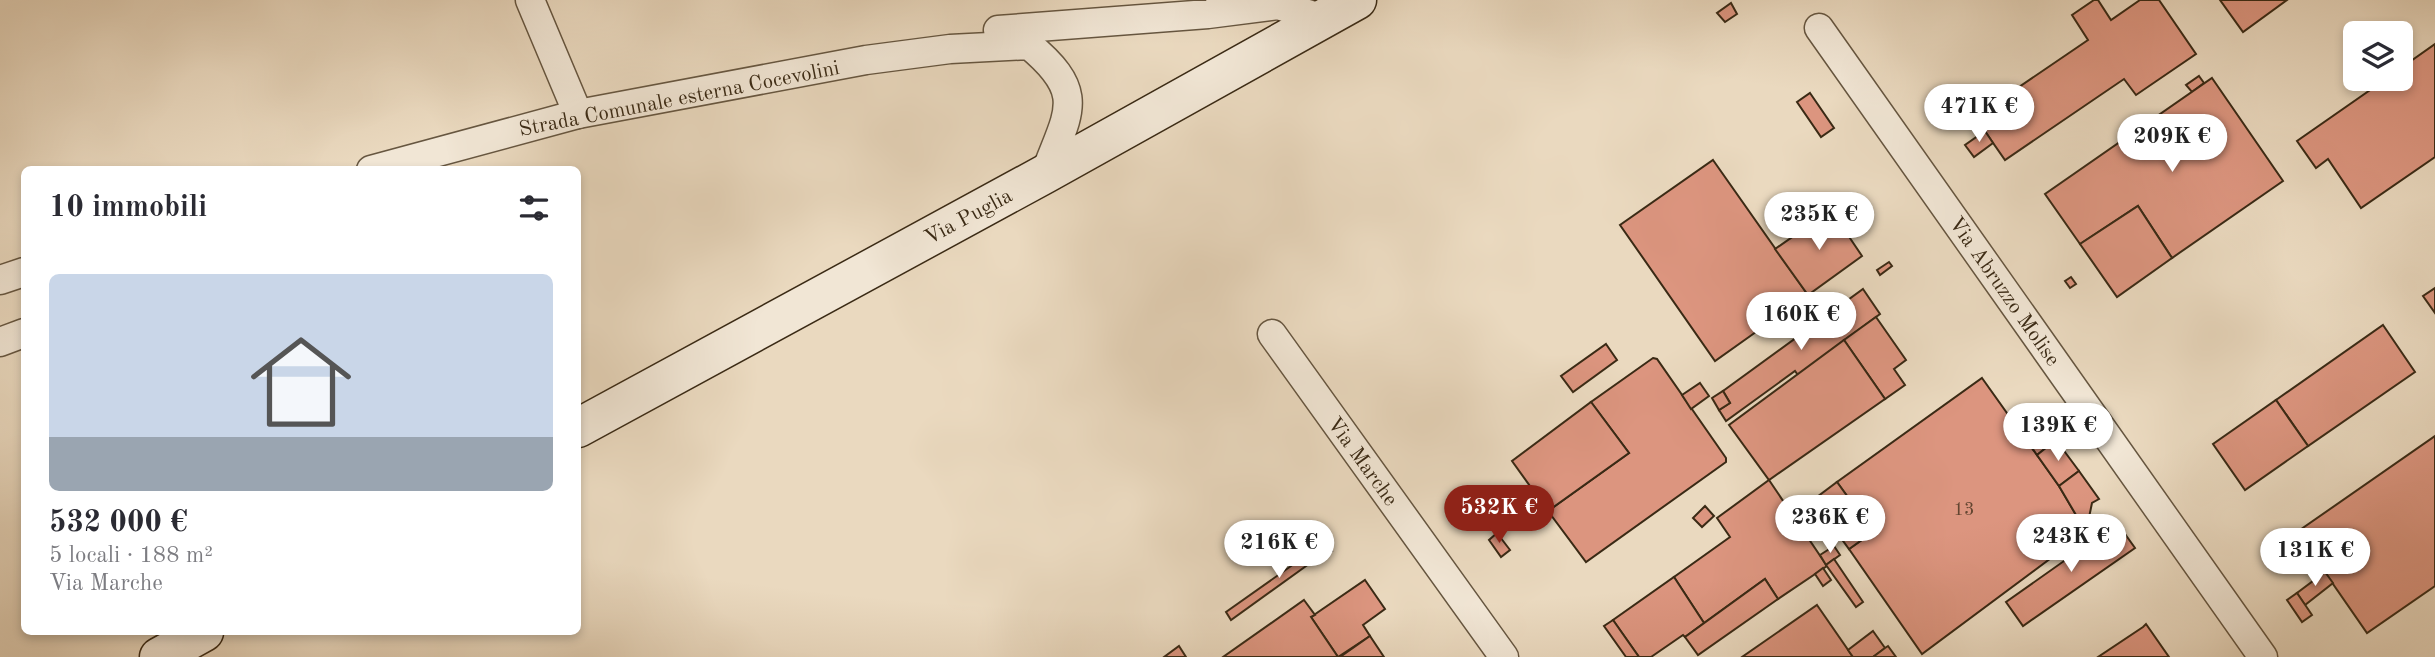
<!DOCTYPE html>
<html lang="it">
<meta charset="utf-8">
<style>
:root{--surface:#fff;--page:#f7f7f7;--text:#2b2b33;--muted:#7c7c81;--line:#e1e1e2;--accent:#8f2418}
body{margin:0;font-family:"Old Standard TT",serif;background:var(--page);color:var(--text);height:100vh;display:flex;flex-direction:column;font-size:26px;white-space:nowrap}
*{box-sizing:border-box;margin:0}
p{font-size:23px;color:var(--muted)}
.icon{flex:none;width:38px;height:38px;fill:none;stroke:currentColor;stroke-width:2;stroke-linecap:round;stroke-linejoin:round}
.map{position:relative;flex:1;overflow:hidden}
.panel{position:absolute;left:21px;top:166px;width:560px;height:469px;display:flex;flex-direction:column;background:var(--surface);border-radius:10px;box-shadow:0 4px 10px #0003}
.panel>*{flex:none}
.tools{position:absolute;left:2343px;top:21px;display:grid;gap:14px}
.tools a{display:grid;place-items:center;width:70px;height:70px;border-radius:10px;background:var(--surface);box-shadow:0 4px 10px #0003;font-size:35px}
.price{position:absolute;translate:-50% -60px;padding:0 16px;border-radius:24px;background:#fff;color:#222;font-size:23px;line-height:46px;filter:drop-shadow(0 2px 4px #0008)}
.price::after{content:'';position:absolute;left:50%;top:42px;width:21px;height:16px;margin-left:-10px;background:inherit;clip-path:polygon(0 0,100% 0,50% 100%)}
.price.active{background:var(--accent);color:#fff}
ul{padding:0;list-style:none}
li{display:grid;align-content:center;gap:14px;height:371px;padding:0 28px}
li+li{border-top:2px solid var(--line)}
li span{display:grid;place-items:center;height:217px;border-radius:10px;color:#555}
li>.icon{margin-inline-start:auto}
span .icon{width:126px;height:126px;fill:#fffc;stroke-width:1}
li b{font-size:30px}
h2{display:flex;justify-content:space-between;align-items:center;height:84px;padding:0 28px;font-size:30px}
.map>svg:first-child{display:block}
</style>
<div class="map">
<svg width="2435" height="657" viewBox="0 0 2435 657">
<rect width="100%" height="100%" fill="#ead9bf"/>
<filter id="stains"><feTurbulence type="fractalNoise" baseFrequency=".00286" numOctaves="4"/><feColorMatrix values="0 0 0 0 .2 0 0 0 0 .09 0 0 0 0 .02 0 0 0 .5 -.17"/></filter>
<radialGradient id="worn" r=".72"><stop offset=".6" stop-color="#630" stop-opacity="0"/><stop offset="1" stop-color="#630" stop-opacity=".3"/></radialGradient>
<!-- building -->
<g fill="#dc957f" stroke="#3a2a15" stroke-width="2">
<path d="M2094,0H2098L2111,20L2140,0H2159L2196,54L2136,95L2124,79L2005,160L1975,117L2088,40L2072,15Z"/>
<path d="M2220,0H2287L2243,32Z"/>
<path d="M1731,3L1737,14L1725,22L1717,13Z"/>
<path d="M2435,44V157L2361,208L2328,159L2316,168L2297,141L2386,79H2401V68Z"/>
<path d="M2199,76L2204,83L2192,92L2186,85Z"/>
<path d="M2212,78L2283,181L2172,258L2138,206L2080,244L2045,194Z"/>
<path d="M1810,93L1834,128L1821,137L1797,102Z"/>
<path d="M1985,131L1993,143L1974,157L1965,145Z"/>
<path d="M1713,160L1808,295L1715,361L1620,225Z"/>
<path d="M2138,206L2172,258L2117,297L2080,244Z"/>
<path d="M1831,210L1862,256L1808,295L1775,249Z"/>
<path d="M1889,262L1892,266L1880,275L1877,270Z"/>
<path d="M2071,277L2076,284L2070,288L2065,281Z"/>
<path d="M2435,288V313L2423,296Z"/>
<path d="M1863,289L1880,314L1798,375L1795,371L1726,421L1719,410L1730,403L1723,391Z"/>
<path d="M1876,317L1906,360L1894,369L1905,385L1885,399L1844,340Z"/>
<path d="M2383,325L2415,372L2308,446L2276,400Z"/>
<path d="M1844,340L1885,399L1769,480L1729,425Z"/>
<path d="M1606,344L1617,360L1573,392L1561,376Z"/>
<path d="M1653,358L1657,359L1726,458V462L1586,562L1548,511L1629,453L1591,402Z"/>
<path d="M1982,378L2059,486L2086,532L1922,654L1849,549L1873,532L1837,482Z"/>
<path d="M1700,383L1709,396L1691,409L1682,395Z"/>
<path d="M1723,391L1730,403L1719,410L1712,398Z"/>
<path d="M2276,400L2308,446L2245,490L2213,444Z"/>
<path d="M1591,402L1629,453L1548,511L1512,461Z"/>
<path d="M2039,416L2056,440L2037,455L2019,429Z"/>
<path d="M2435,436V586L2367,633L2297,532Z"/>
<path d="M2056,440L2079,471L2059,486L2037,455Z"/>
<path d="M2079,471L2099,499L2092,503L2086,532L2059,486Z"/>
<path d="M1769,480L1827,566L1778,599L1765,579L1704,623L1674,577L1730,537L1717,518Z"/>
<path d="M1837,482L1873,532L1849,549L1813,500Z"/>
<path d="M1705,506L1714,516L1702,527L1693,518Z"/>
<path d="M2115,520L2135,548L2023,626L2006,602L2098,537L2096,533Z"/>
<path d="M1497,533L1510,550L1501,557L1489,540Z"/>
<path d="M1325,542L1332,551L1322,558L1320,556L1231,620L1226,612Z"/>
<path d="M1834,546L1840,555L1826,565L1820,555Z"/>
<path d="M1834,559L1863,602L1856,607L1826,565Z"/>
<path d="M1823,568L1831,580L1823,586L1815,574Z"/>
<path d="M2325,572L2333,583L2305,605L2297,593Z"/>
<path d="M1674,577L1704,623L1685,637L1683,635L1651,657H1639L1613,620Z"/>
<path d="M1765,579L1778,599L1698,655L1685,637Z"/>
<path d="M1365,580L1385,609L1363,625L1370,636L1338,657L1311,617Z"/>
<path d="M2297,593L2312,615L2302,622L2287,600Z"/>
<path d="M1304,600L1315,615L1311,617L1338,657H1223Z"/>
<path d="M1817,605L1853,657H1742Z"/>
<path d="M1613,620L1639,657H1626L1604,626Z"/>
<path d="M2146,624L2169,657H2098L2143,627Z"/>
<path d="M1873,631L1885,648L1873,657H1853L1848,650Z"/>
<path d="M1370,636L1384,657H1340Z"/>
<path d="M1179,646L1186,657H1164Z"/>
<path d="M1888,646L1896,657H1873L1885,648Z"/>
</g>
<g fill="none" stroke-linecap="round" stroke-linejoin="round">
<defs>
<g id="minor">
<path d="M530,0L578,114"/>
<path d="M1819,28L2263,657"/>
<path d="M998,30L1208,14L1278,5L1324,19"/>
<path d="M371,170L578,114L866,60L950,49L1029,45C1088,94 1068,112 1045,174"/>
<path d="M0,280L24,272"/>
<path d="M1272,334L1504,657"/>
<path d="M0,342L24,333"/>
</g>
<g id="secondary">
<path d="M578,428L1045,174L1357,0"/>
<path d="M159,657L204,632"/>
</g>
</defs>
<!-- minor casing -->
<use href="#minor" stroke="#665640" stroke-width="31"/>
<!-- secondary casing -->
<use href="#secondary" stroke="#3a2a15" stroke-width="41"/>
<!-- minor -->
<use href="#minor" stroke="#f1e6d5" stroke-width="28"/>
<!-- secondary -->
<use href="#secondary" stroke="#f1e6d5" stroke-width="38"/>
</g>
<g text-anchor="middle" stroke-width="5" stroke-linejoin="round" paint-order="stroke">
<!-- number labels -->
<g font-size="18" fill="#624530">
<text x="1964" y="515">13</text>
</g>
<!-- street labels -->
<g font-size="21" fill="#3a2a15" stroke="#f1e6d5">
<text transform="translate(679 98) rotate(-11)" y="7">Strada Comunale esterna Cocevolini</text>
<text transform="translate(968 216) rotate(-28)" y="7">Via Puglia</text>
<text transform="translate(2005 291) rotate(55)" y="7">Via Abruzzo Molise</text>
<text transform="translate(1363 461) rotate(54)" y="7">Via Marche</text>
</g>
</g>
<rect width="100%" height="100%" filter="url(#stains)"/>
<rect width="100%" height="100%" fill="url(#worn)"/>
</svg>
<div class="tools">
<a><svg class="icon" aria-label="layers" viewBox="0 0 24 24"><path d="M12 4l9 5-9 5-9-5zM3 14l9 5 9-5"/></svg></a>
</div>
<b class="price" style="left:1979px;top:144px">471K €</b>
<b class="price" style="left:2172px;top:174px">209K €</b>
<b class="price" style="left:1819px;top:252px">235K €</b>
<b class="price" style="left:1801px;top:352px">160K €</b>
<b class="price" style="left:2058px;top:463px">139K €</b>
<b class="price active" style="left:1499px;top:545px">532K €</b>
<b class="price" style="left:1830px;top:555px">236K €</b>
<b class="price" style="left:2071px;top:574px">243K €</b>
<b class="price" style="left:1279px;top:580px">216K €</b>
<b class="price" style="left:2315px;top:588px">131K €</b>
<section class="panel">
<h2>10 immobili<svg class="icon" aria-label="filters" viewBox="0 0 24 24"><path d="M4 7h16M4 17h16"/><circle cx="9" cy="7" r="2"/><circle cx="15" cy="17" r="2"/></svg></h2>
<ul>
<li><span style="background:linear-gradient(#c9d6e8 75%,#9aa5b1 0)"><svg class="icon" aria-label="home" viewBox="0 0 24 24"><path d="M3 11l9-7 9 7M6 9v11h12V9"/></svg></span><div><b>532 000 €</b><p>5 locali · 188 m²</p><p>Via Marche</p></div></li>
</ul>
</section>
</div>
